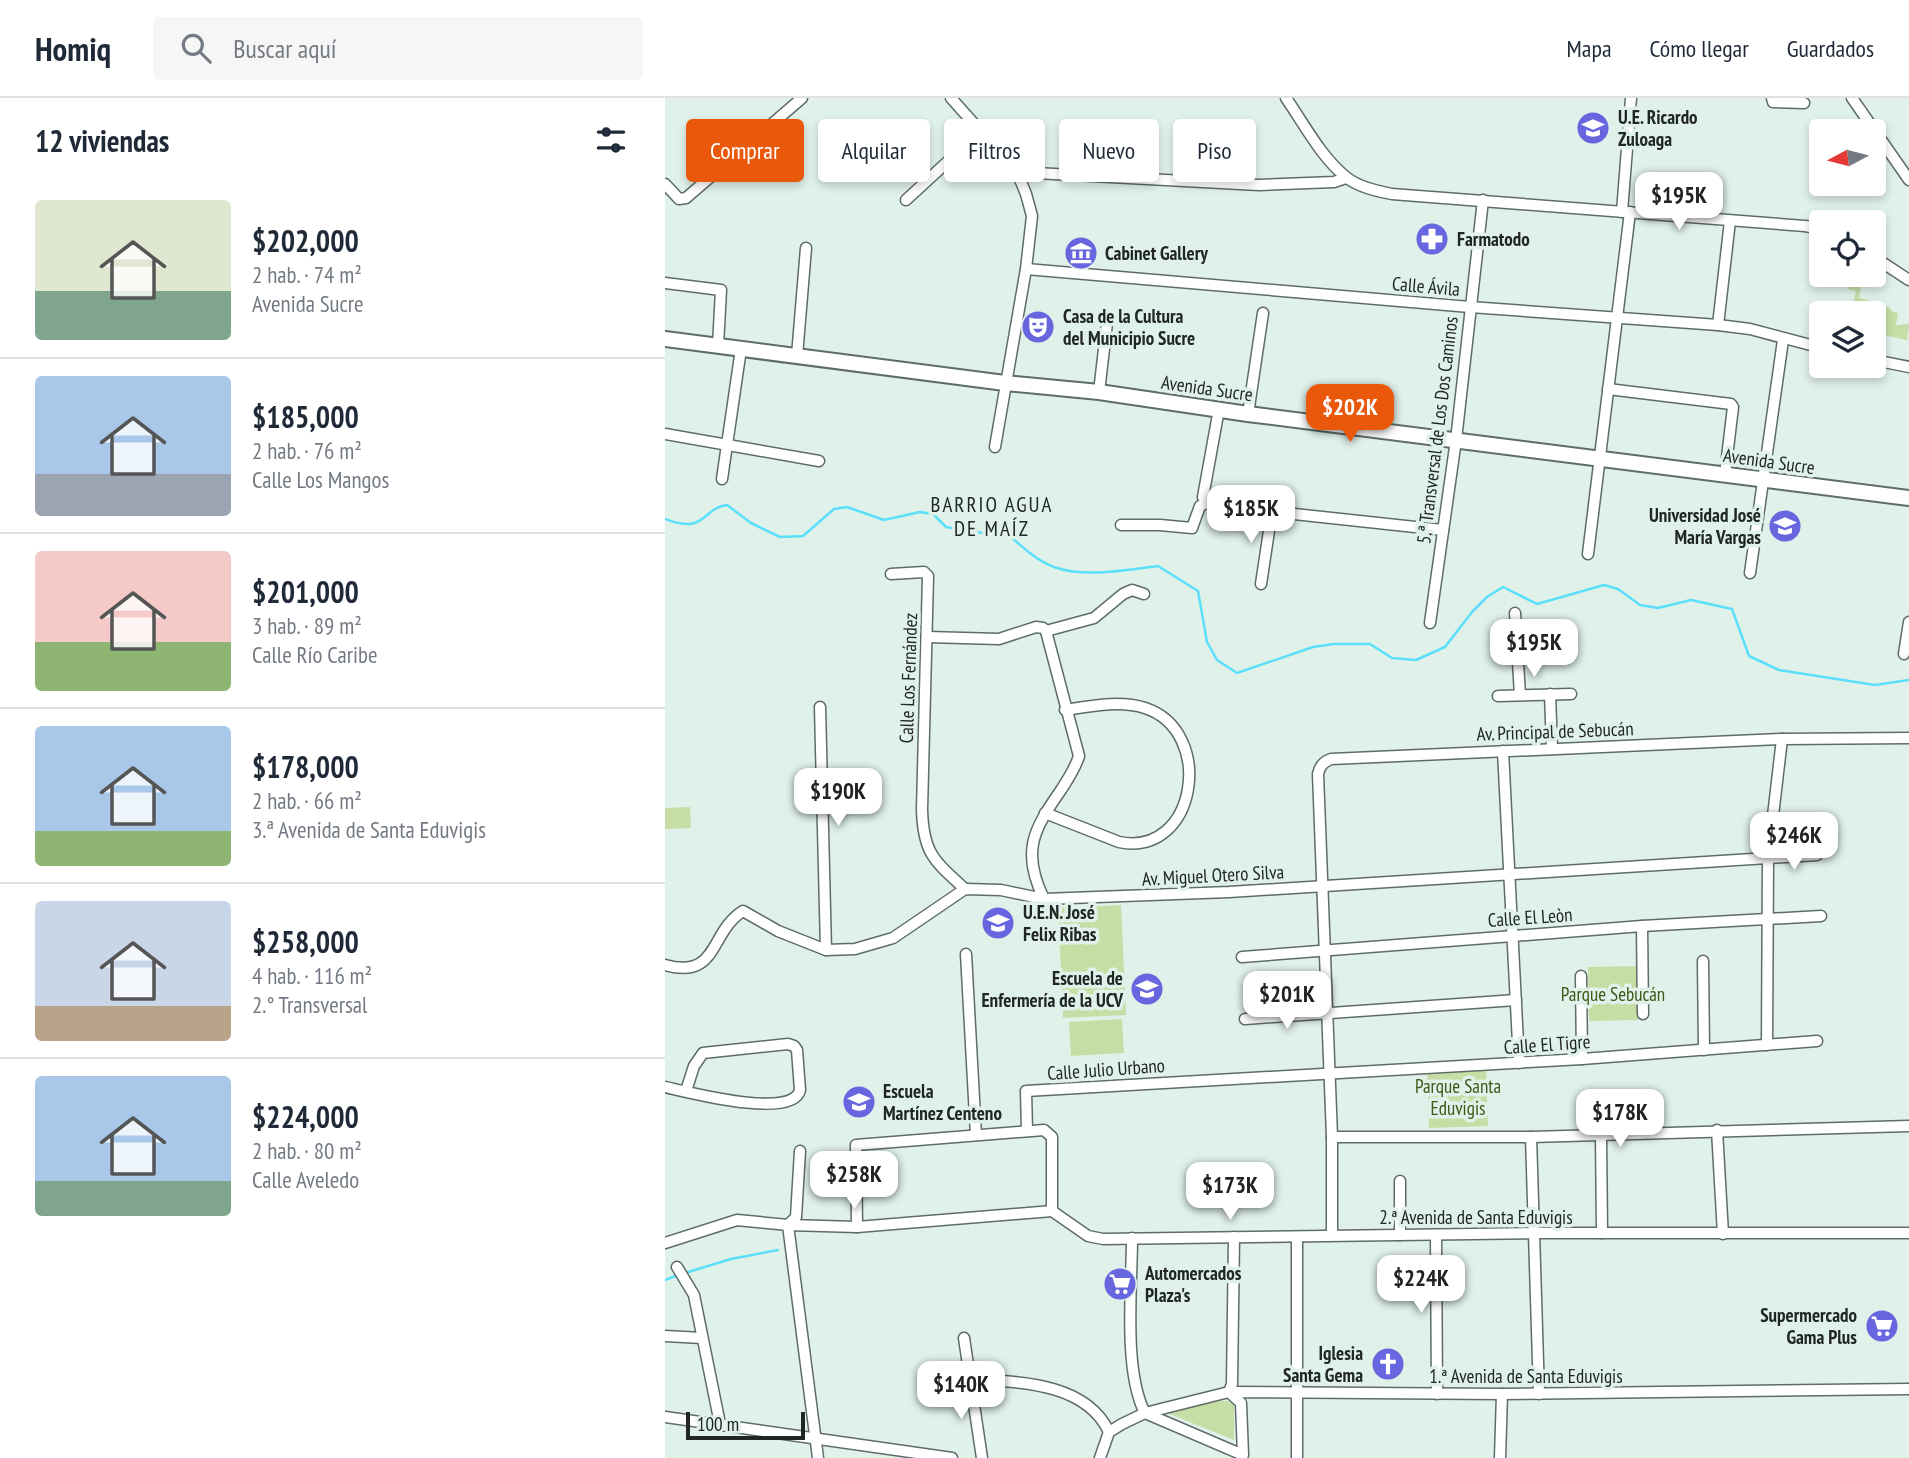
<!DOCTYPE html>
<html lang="es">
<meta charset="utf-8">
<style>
:root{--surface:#fff;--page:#f6f6f7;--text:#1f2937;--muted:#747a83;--line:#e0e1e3;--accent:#ea580c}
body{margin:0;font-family:"PT Sans Narrow",sans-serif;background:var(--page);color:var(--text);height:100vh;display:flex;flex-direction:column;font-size:26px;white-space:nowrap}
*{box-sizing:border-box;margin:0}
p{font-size:23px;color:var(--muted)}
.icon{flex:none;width:38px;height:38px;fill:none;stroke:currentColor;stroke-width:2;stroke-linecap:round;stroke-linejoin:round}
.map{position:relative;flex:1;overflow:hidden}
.panel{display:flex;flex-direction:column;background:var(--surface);width:665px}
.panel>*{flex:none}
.top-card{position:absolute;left:21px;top:21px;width:665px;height:63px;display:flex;gap:14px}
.needle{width:46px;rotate:263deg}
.controls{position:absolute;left:1144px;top:21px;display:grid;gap:14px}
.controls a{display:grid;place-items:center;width:77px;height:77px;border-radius:7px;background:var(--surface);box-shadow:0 4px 10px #0003;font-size:35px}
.scale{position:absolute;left:21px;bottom:18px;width:119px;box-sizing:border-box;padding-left:7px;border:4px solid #202624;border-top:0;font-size:19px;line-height:24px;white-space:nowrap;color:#202624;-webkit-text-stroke:5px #e0f1ea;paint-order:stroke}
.price{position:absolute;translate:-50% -60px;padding:0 16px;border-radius:14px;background:#fff;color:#222;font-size:23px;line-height:46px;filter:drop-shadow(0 2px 4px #0008)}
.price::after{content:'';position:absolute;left:50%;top:42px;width:21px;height:16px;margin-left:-10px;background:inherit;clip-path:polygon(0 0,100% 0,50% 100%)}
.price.current{background:var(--accent);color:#fff}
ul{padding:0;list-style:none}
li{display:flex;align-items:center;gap:21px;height:175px;padding:0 35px}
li+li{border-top:2px solid var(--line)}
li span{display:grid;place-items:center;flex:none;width:196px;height:140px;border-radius:7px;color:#555}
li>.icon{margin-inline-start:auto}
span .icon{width:84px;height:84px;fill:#fffc;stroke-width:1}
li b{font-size:30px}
h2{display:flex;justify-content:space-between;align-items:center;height:84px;padding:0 35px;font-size:30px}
.pill{padding:0 24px;border-radius:7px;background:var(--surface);box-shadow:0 4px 10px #0003;font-size:24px;line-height:63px}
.pill.current{background:var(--accent);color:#fff}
header{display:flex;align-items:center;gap:42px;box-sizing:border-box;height:98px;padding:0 35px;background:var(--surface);border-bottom:2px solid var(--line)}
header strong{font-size:33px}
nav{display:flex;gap:38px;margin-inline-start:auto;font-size:24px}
.search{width:490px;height:63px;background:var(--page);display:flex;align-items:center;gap:18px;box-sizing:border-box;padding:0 24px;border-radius:7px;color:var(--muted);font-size:26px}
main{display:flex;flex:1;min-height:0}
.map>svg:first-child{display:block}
</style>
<header>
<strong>Homiq</strong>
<div class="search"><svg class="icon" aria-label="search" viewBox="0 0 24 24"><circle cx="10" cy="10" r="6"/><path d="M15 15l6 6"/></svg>Buscar aquí</div>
<nav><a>Mapa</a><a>Cómo llegar</a><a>Guardados</a></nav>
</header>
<main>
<section class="panel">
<h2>12 viviendas<svg class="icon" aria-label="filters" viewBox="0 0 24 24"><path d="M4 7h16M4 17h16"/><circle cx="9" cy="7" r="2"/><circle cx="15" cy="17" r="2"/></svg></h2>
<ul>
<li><span style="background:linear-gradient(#dfe7d0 65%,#7fa58c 0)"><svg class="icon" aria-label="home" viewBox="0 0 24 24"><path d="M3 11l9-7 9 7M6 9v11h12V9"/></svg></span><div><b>$202,000</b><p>2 hab. · 74 m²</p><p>Avenida Sucre</p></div></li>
<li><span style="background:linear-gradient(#a9c7e8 70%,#9aa5b1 0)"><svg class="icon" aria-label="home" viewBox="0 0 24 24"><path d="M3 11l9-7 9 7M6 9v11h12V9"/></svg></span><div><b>$185,000</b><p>2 hab. · 76 m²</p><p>Calle Los Mangos</p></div></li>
<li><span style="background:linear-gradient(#f6c9c9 65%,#8fb573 0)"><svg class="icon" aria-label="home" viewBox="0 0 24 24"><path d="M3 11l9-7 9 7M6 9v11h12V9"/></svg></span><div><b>$201,000</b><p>3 hab. · 89 m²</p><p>Calle Río Caribe</p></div></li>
<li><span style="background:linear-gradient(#a9c7e8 75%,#8fb573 0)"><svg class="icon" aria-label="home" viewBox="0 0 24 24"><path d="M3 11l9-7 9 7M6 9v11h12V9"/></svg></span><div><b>$178,000</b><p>2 hab. · 66 m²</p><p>3.ª Avenida de Santa Eduvigis</p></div></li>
<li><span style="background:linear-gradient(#c9d6e8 75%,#b9a48a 0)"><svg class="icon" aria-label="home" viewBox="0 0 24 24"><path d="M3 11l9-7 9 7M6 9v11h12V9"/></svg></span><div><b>$258,000</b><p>4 hab. · 116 m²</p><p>2.° Transversal</p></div></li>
<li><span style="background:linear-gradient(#a9c7e8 75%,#7fa58c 0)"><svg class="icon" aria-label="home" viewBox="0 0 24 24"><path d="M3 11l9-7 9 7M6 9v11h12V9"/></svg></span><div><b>$224,000</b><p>2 hab. · 80 m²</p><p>Calle Aveledo</p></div></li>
</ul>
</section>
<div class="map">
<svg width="1244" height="1360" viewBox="0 0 1244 1360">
<rect width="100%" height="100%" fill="#e0f1ea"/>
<!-- park -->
<g fill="#c7dda6">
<path d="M1184,182L1189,183V186L1196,188L1194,200L1210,204L1208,214L1215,216L1216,212L1219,213L1221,208L1226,211V213L1233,215L1231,227L1244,226L1242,242L1209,235V215H1186L1191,193L1182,191Z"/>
<path d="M25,709L26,730L0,731V710Z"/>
<path d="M456,807L461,917L398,920L393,810Z"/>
<path d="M972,868L973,922L924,923L923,869Z"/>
<path d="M457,921L459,955L406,958L404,924Z"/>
<path d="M821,968L823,1028L764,1030L762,969Z"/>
<path d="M557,1303H563L569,1307V1342L500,1314Z"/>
</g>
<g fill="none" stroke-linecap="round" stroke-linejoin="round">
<!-- stream -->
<g stroke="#5bdffb" stroke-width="2.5">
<path d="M0,421C41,437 37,410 62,407L86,425L115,439L138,438L169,411L182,409L219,422L255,414L268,416L281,429L317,435L336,430C351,443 369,462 389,469C419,480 462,472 493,468L533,493L542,544L552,562L572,575L648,549L669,546H705L727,560L751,562L780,549L807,514L822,499L838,489L872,506L939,487L953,491L975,507L993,510L1026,502L1067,511L1084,558L1114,572L1210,587L1244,582"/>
<path d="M20,1175L66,1161L113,1152"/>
<path d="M0,1182L13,1177"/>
</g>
<defs>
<g id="street">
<path d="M286,0L352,74L361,96L367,118L361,171L330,349"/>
<path d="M621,0C639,26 656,59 681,79C693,89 712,93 727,96L1140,128L1157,131"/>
<path d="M1107,0L1108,4L1139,5"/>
<path d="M1187,0L1244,82"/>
<path d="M352,74L594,87L669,84L681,80"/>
<path d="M0,86L14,101L21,100L137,0"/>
<path d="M241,102L316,33"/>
<path d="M957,114L966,0"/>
<path d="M1209,159L1244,182"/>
<path d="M361,171L805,209L1053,227L1085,231L1157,250"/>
<path d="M0,185L56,192L53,248"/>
<path d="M1053,227L1065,123"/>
<path d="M132,258L141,150"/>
<path d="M1209,262L1244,269"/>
<path d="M943,291L1066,306L1068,309L1060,376"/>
<path d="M434,294L442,225"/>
<path d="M583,316L598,215"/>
<path d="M0,336L154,363"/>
<path d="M57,381L76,251"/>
<path d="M541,405L546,407L778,432"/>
<path d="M541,405L538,399L554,311"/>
<path d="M456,427H495L527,430L535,408L541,405"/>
<path d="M923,456L965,114"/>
<path d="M1085,475L1118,242"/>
<path d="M226,476L259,474L263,478L257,711C258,755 269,763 300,791"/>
<path d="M596,486L607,413"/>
<path d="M850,515L855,597"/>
<path d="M765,525L791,342L818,102"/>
<path d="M381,533L429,520L458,496L467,492L479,496"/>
<path d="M262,539L334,541L371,529L378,530L381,533"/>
<path d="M852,545L904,541V536"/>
<path d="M1239,556L1244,524"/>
<path d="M885,596L887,651"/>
<path d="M833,598L906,596"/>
<path d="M155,609L161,852"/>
<path d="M838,653L854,965"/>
<path d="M380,715L454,744C532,760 551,633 480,610C455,602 426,608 400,612"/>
<path d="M379,801C356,754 368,732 396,692C403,681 410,671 414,658L381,533"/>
<path d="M977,828L978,916"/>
<path d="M301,856L311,1037"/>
<path d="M577,859L977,828L1156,818"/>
<path d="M1038,863L1039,952"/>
<path d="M0,867C54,882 44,834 78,813L113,833L161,852L190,851L228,840L300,791L336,792L379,801L564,794L1152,757"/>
<path d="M916,878L917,961"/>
<path d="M580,921L851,902"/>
<path d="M1102,947L1103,760L1117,641"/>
<path d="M0,989C23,994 128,1022 135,992L132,952L129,948L123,946L38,955L29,968L21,993"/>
<path d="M1052,1032L1058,1136"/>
<path d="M362,1033L361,993L917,961L1152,943"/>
<path d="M936,1037L937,1135"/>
<path d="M667,1039H866L1244,1028"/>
<path d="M866,1039L874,1296"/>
<path d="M135,1053L131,1119L123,1127L153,1360"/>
<path d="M387,1113L423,1138L438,1141L871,1135H1244"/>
<path d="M192,1129L191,1047L379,1032L387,1039V1113"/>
<path d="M667,1137V1039L653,676C655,668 658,664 666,661L1117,641L1244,640"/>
<path d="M735,1137V1083"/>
<path d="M771,1138L772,1296"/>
<path d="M632,1139V1360"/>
<path d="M467,1140C467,1187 458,1273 480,1315L578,1357L576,1305L564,1294L567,1286L569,1139"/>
<path d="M0,1145L72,1122L123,1127L192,1129L387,1113"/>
<path d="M12,1169L29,1197L55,1326"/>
<path d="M0,1238L37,1240"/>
<path d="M299,1240L317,1360"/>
<path d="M306,1281C353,1284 421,1284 444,1334"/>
<path d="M0,1319L287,1360"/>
<path d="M435,1360L444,1334L457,1326L480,1315L564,1294L837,1296L1244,1291"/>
<path d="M835,1360L837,1296"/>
</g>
<path id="secondary" d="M0,241L340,285L434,294L583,316L1244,400"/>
</defs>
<!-- street casing -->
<use href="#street" stroke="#5e6c67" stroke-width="13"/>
<!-- secondary casing -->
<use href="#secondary" stroke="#5e6c67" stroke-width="18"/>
<!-- street -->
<use href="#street" stroke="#fff" stroke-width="10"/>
<!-- secondary -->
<use href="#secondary" stroke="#fff" stroke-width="14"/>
</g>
<!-- icons -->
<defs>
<symbol id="school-disc" viewBox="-11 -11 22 22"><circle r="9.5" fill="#6866df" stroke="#e0f1ea"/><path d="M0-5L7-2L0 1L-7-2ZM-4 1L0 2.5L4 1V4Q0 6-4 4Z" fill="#fff"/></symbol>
<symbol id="pharmacy-disc" viewBox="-11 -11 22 22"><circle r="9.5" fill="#6866df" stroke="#e0f1ea"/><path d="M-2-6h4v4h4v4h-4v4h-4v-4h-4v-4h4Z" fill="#fff"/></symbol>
<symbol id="museum-disc" viewBox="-11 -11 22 22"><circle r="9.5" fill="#6866df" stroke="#e0f1ea"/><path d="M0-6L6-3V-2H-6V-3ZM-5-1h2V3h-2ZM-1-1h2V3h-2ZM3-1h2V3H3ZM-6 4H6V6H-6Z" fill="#fff"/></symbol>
<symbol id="theatre-disc" viewBox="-11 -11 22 22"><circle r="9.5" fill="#6866df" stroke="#e0f1ea"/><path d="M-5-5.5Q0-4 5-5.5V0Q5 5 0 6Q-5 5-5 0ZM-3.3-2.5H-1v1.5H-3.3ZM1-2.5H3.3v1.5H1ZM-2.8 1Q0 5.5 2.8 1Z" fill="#fff"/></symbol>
<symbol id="university-disc" viewBox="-11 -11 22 22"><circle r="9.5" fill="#6866df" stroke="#e0f1ea"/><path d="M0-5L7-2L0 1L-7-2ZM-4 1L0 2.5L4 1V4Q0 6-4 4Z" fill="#fff"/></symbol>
<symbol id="supermarket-disc" viewBox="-11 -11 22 22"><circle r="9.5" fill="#6866df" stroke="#e0f1ea"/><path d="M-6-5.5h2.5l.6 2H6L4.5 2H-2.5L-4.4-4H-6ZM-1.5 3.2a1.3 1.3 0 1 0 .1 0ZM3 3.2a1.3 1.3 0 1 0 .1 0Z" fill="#fff"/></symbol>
<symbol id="church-disc" viewBox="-11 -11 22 22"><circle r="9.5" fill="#6866df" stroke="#e0f1ea"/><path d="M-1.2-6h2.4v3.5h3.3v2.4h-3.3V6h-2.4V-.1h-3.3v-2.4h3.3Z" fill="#fff"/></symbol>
</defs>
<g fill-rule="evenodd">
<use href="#school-disc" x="909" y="11" width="38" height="38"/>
<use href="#pharmacy-disc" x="748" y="122" width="38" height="38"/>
<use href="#museum-disc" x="397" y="136" width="38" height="38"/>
<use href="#theatre-disc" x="354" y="210" width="38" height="38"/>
<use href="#university-disc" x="1101" y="409" width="38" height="38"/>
<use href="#school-disc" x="314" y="806" width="38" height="38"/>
<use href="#university-disc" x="463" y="872" width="38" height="38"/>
<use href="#school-disc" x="175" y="985" width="38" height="38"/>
<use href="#supermarket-disc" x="436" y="1167" width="38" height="38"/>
<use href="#supermarket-disc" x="1198" y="1209" width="38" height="38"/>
<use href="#church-disc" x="704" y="1247" width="38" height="38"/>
</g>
<g text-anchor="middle" stroke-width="7" stroke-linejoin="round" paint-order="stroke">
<!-- poi labels -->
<g font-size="19" font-weight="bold" fill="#202624" stroke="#e0f1ea" text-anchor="start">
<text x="953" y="26">U.E. Ricardo<tspan x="953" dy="22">Zuloaga</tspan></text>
<text x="792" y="148">Farmatodo</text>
<text x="440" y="162">Cabinet Gallery</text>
<text x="398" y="225">Casa de la Cultura<tspan x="398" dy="22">del Municipio Sucre</tspan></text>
<text x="1096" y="424" text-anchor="end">Universidad José<tspan x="1096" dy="22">María Vargas</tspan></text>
<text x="358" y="821">U.E.N. José<tspan x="358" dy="22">Felix Ribas</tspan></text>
<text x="458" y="887" text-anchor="end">Escuela de<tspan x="458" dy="22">Enfermería de la UCV</tspan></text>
<text x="218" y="1000">Escuela<tspan x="218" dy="22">Martínez Centeno</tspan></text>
<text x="480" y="1182">Automercados<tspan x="480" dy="22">Plaza's</tspan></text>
<text x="1192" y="1224" text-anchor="end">Supermercado<tspan x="1192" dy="22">Gama Plus</tspan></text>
<text x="698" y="1262" text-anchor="end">Iglesia<tspan x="698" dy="22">Santa Gema</tspan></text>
</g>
<!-- street labels -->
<g font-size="19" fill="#202624" stroke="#e0f1ea">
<text transform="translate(761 188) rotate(5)" y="7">Calle Ávila</text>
<text transform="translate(542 290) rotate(8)" y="7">Avenida Sucre</text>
<text transform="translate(772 332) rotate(-83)" y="7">5.ª Transversal de Los Dos Caminos</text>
<text transform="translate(1104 363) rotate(8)" y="7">Avenida Sucre</text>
<text transform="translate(243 580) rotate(-88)" y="7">Calle Los Fernández</text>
<text transform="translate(890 633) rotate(-2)" y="7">Av. Principal de Sebucán</text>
<text transform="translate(548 777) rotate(-3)" y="7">Av. Miguel Otero Silva</text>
<text transform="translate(865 819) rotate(-4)" y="7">Calle El Leòn</text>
<text transform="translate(882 946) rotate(-4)" y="7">Calle El Tigre</text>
<text transform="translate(441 971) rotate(-4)" y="7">Calle Julio Urbano</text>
<text x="811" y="1126">2.ª Avenida de Santa Eduvigis</text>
<text x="861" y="1285">1.ª Avenida de Santa Eduvigis</text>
</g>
<!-- park labels -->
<g font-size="19" fill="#415618" stroke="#e0f1ea">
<text x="948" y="903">Parque Sebucán</text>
<text x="793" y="995">Parque Santa<tspan x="793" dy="22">Eduvigis</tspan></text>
</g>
<!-- neighbourhood labels -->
<g font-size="21" letter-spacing="2" fill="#202624" stroke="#e0f1ea">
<text x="327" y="414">BARRIO AGUA<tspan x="327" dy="24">DE MAÍZ</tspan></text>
</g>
</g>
</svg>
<div class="controls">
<a><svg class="needle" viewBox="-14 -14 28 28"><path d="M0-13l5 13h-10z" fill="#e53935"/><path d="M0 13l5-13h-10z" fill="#747a83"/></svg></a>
<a><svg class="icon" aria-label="locate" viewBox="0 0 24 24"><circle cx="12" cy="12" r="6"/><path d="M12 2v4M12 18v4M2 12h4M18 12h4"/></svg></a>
<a><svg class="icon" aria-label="layers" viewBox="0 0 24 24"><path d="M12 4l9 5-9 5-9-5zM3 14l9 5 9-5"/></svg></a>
</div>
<div class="scale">100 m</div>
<b class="price" style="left:1014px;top:134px">$195K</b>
<b class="price current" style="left:685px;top:346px">$202K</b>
<b class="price" style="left:586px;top:447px">$185K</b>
<b class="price" style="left:869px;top:581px">$195K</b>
<b class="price" style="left:173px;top:730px">$190K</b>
<b class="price" style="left:1129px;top:774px">$246K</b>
<b class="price" style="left:622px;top:933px">$201K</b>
<b class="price" style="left:955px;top:1051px">$178K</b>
<b class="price" style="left:189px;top:1113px">$258K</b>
<b class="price" style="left:565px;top:1124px">$173K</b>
<b class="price" style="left:756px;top:1217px">$224K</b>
<b class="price" style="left:296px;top:1323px">$140K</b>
<div class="top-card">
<a class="pill current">Comprar</a>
<a class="pill">Alquilar</a>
<a class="pill">Filtros</a>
<a class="pill">Nuevo</a>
<a class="pill">Piso</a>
</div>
</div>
</main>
